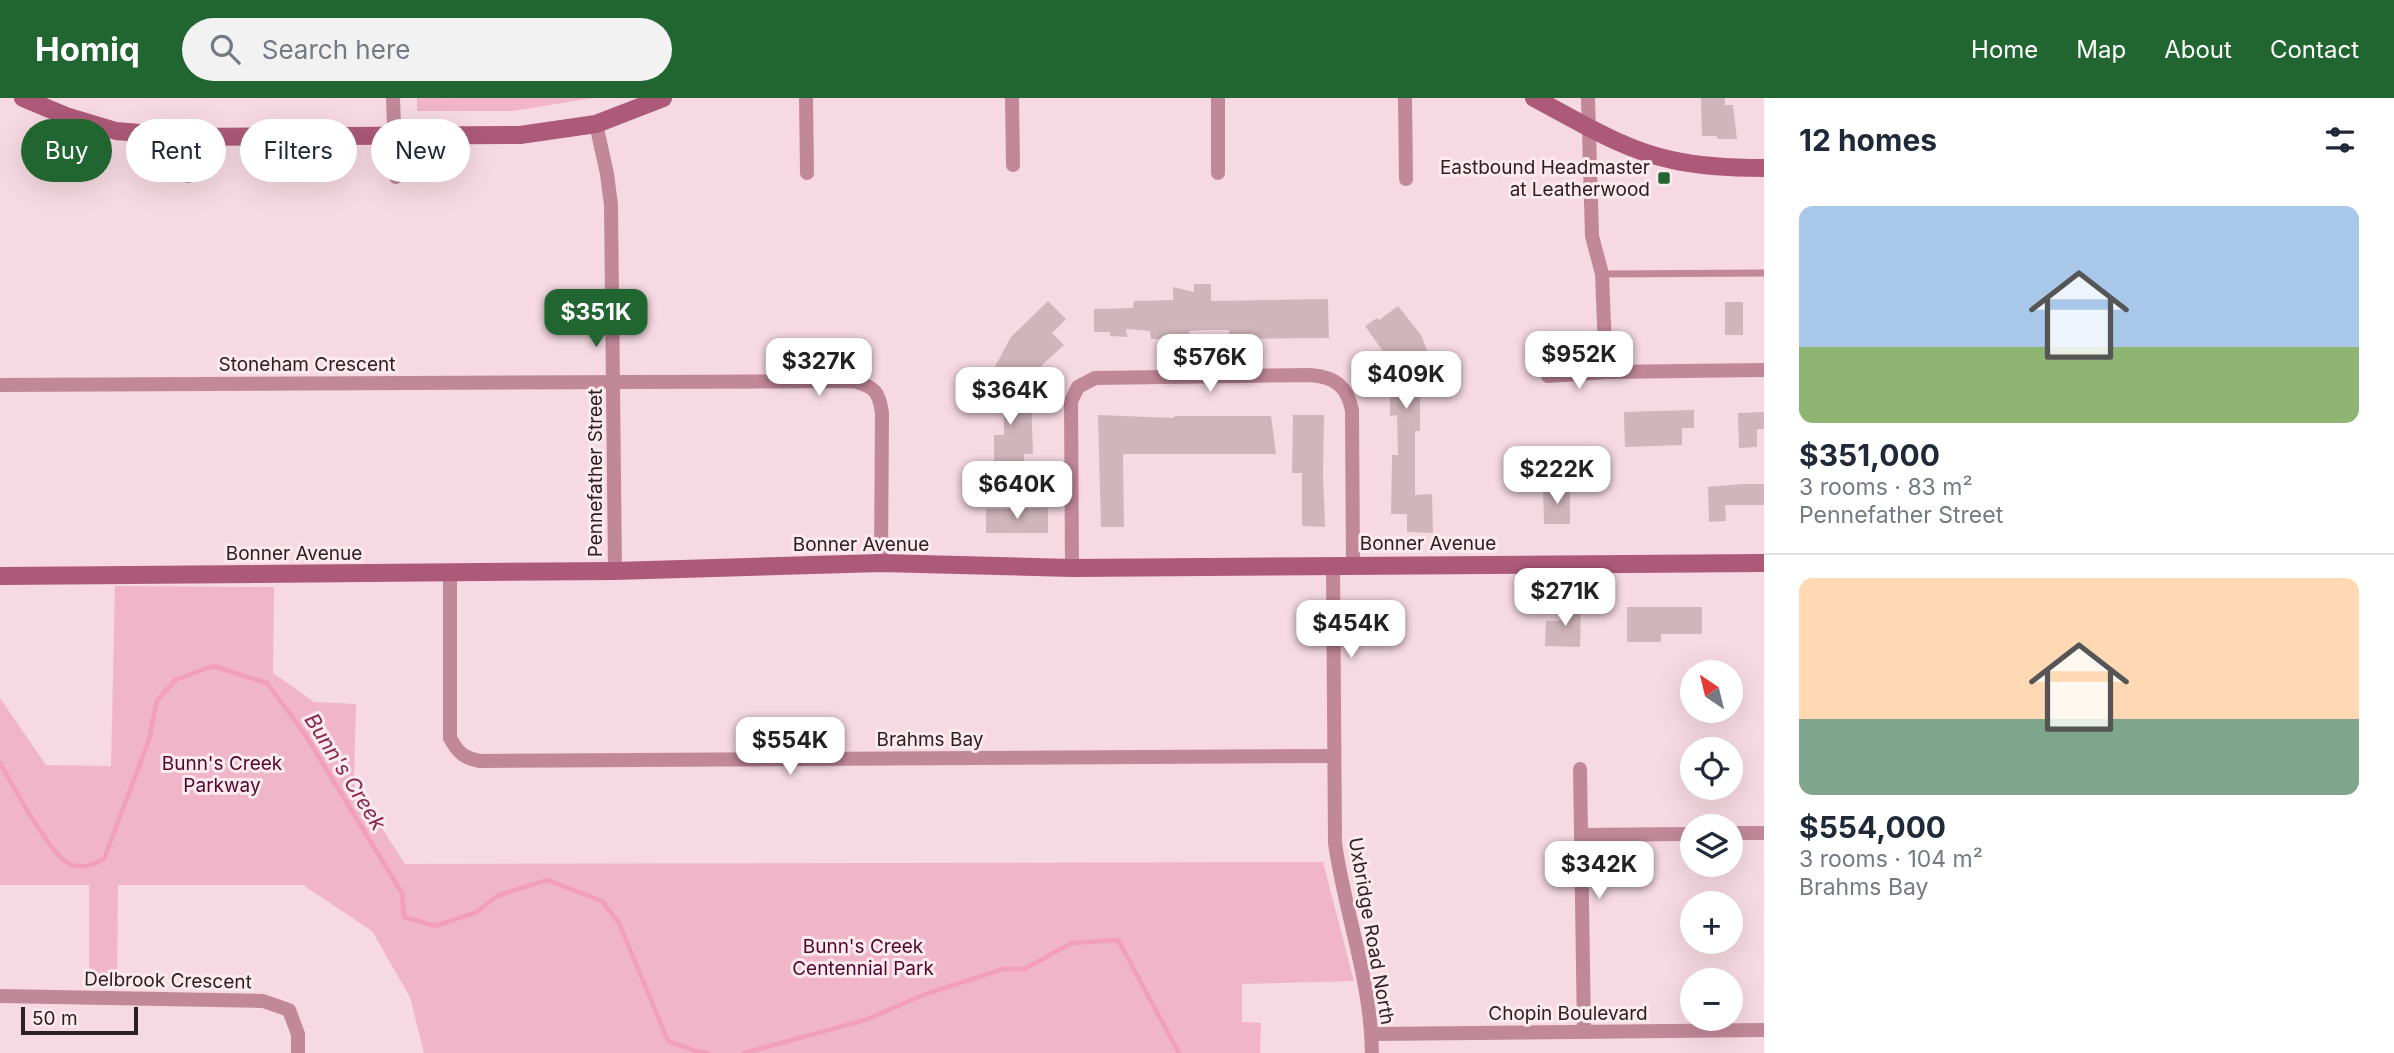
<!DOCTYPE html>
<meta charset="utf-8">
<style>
:root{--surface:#fff;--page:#f2f2f3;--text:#1f2937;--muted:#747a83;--line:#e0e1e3;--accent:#216631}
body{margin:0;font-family:Inter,sans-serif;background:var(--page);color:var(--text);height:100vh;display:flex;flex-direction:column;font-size:26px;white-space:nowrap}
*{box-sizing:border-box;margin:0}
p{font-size:23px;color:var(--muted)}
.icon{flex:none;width:38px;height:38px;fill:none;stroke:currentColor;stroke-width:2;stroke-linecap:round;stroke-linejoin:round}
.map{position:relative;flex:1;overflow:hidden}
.panel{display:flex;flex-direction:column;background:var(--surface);width:630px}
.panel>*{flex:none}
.banner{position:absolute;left:21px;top:21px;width:665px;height:63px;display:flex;gap:14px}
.needle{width:46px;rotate:325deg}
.fabs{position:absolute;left:1680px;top:562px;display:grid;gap:14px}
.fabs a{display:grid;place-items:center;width:63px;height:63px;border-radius:50%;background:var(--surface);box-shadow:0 7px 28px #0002;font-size:35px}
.scale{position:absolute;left:21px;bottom:18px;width:117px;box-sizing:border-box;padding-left:7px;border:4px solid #2b2124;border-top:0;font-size:19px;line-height:24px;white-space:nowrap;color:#2b2124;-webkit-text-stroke:5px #fceaef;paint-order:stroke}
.price{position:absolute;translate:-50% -60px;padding:0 16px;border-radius:14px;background:#fff;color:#222;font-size:23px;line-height:46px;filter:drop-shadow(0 2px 4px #0008)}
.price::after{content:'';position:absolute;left:50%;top:42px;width:21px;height:16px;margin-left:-10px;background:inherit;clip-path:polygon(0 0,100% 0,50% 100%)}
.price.on{background:var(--accent);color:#fff}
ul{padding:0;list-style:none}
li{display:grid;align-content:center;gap:14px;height:371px;padding:0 35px}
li+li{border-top:2px solid var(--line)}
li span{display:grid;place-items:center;height:217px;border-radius:14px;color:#555}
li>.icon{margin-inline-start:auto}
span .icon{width:126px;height:126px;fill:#fffc;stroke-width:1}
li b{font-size:30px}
h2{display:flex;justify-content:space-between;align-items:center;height:84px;padding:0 35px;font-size:30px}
.chip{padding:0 24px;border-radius:32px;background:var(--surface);box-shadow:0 7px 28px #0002;font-size:24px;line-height:63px}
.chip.on{background:var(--accent);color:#fff}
header{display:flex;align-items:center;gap:42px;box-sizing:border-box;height:98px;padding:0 35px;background:var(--accent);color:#fff}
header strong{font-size:33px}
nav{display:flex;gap:38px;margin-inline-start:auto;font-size:24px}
.search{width:490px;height:63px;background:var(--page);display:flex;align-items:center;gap:18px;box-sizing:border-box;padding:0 24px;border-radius:38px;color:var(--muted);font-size:26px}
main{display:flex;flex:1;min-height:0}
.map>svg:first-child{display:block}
</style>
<header>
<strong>Homiq</strong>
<div class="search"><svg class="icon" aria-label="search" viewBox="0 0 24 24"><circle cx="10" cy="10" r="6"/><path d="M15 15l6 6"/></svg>Search here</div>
<nav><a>Home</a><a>Map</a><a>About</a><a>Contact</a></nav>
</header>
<main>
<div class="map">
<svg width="1764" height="955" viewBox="0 0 1764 955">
<rect width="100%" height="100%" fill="#f6d9e2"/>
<!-- green -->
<g fill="#f0b5c8">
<path d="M417,0H593L512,13H417Z"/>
<path d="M115,488L274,489L273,575L314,604L356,606L354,686L405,766L1323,764L1354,883L1242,886V924L1261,925L1260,955H424L410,899L372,833L303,787H118L117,877H89V787H0V600L46,667L111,668Z"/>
</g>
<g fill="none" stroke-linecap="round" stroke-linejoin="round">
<!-- stream -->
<g stroke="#f29fbb" stroke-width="4.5">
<path d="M0,665C14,689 47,752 68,765C80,772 92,767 104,761L149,642L157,603L175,582L213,568L267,585L304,635L402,795L404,819L435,828L477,814L497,798L547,782L602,803L619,825L668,943L696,953L708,955"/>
<path d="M744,955L865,922L923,897L1003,871H1024L1072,845L1118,842L1179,955"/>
</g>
</g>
<!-- building -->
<g fill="#d1b5bd">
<path d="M1701,0H1725V7H1733L1737,41H1717V38H1702Z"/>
<path d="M1194,186H1211V203L1328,201L1329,240L1229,241V232H1203L1189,233V241H1151L1150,233L1126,231L1127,239L1110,238V234H1094V211L1133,210L1134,203L1173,202V189L1194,194Z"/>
<path d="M1048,203L1066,221L1052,235L1064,247L1043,266L1036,279L1022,271L1013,287L992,274L1011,239Z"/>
<rect x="1725" y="204" width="18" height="33"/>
<path d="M1398,208L1421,237L1433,267L1426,269L1435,292L1420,295V333H1415V397L1432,396L1433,435L1407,434V416H1391L1392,357H1398L1397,317L1390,318V288L1381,267L1390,263L1365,228L1377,220L1379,222Z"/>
<path d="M1012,289L1006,300H1031L1033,356H1024V371L994,369V337H1004V304L1001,309L978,308V290Z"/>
<path d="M1694,312V330H1682V347L1625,349L1624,314Z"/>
<path d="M1764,314V331H1757V349L1739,350L1738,315Z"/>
<path d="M1098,317L1174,320L1175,318H1271L1276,356H1123L1124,429H1101Z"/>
<path d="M1293,317H1324L1323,375L1325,429L1302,428V375H1292Z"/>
<path d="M1743,386H1764V407H1725L1726,423L1709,424L1708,389Z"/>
<path d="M1543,390H1570V426H1544Z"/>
<path d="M1048,410V435H986V411Z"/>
<path d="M1562,506L1581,507L1580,549L1545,548L1546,523H1561Z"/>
<path d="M1627,509H1702V536H1661V544H1627Z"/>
</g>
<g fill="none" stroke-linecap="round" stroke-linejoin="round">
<!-- lane -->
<path stroke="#c1889a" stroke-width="7" d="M1602,176L1764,175"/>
<!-- street -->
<g stroke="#c1889a" stroke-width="14">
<path d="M393,0L396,79"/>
<path d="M806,0L807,75"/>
<path d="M1012,0L1013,67"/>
<path d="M1218,0V75"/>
<path d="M1405,0L1406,81"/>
<path d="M1588,0L1592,138L1602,176L1606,274L1764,272"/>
<path d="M596,26L607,76L611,107L615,473"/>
<path d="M188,39V78"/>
<path d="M1548,278L1606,274"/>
<path d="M0,287L854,283C875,289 879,294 882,315L881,465"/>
<path d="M1333,467L1335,745C1345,816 1371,882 1372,955"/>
<path d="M1072,470L1071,303L1078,289L1095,280L1310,277C1335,279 1347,288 1352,312L1353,466"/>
<path d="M450,475V640C458,655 464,660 480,663L1334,658"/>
<path d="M1580,671L1584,934"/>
<path d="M1731,735H1764"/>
<path d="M1581,737L1692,736"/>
<path d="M0,898L263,903L289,912L298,936V955"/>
<path d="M1372,936L1764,932"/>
</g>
<!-- secondary -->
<g stroke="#ac5a78" stroke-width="18">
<path d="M23,0L66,18L116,33L188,39L520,37L596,26L663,0"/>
<path d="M1534,0C1578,23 1623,52 1672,62C1703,69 1733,70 1764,70"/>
<path d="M0,478L615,473L881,465L1072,470L1764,465"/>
</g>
</g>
<!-- markers -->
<rect fill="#216631" stroke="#fceaef" stroke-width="2.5" x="1657" y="73" width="14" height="14" rx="3.5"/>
<g text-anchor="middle" stroke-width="6" stroke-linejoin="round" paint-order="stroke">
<!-- poi labels -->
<g font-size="19" fill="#2b2124" stroke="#fceaef" text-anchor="end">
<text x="1650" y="76">Eastbound Headmaster<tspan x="1650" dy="22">at Leatherwood</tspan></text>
</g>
<!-- street labels -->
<g font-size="19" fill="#2b2124" stroke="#fceaef">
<text x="307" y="273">Stoneham Crescent</text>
<text transform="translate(595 375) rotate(-90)" y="7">Pennefather Street</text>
<text x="1428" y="452">Bonner Avenue</text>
<text x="861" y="453">Bonner Avenue</text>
<text x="294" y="462">Bonner Avenue</text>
<text x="930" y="648">Brahms Bay</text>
<text transform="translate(1372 833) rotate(80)" y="7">Uxbridge Road North</text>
<text transform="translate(168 882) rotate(1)" y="7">Delbrook Crescent</text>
<text x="1568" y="922">Chopin Boulevard</text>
</g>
<!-- park labels -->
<g font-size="19" fill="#51072b" stroke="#fceaef">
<text x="222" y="672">Bunn's Creek<tspan x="222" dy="22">Parkway</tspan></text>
<text x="863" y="855">Bunn's Creek<tspan x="863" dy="22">Centennial Park</tspan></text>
</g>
<!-- water labels -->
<g font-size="21" font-style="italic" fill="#862850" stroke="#fceaef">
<text transform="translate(345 674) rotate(58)" y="7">Bunn's Creek</text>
</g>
</g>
</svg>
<div class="fabs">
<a><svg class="needle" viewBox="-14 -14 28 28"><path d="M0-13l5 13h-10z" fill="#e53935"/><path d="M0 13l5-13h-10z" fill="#747a83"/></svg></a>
<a><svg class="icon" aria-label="locate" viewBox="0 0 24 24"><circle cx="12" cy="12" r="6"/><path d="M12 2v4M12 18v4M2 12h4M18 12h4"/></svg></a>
<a><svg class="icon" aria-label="layers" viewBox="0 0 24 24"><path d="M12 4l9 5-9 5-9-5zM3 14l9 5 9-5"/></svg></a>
<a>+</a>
<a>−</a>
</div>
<div class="scale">50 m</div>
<b class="price on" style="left:596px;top:251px">$351K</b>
<b class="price" style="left:1579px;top:293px">$952K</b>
<b class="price" style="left:1210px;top:296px">$576K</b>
<b class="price" style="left:819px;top:300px">$327K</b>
<b class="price" style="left:1406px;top:313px">$409K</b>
<b class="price" style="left:1010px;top:329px">$364K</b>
<b class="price" style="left:1557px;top:408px">$222K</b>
<b class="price" style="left:1017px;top:423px">$640K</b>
<b class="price" style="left:1565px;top:530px">$271K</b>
<b class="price" style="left:1351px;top:562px">$454K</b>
<b class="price" style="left:790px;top:679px">$554K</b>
<b class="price" style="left:1599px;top:803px">$342K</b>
<div class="banner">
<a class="chip on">Buy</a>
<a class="chip">Rent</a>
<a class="chip">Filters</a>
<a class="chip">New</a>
</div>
</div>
<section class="panel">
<h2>12 homes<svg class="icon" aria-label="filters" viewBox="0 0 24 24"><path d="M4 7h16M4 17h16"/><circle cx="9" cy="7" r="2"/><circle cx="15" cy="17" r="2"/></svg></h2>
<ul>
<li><span style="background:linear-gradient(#a9c7e8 65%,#8fb573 0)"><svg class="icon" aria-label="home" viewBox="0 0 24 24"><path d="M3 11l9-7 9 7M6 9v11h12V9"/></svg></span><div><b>$351,000</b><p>3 rooms · 83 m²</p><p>Pennefather Street</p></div></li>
<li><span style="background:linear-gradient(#ffd9b3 65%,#7fa58c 0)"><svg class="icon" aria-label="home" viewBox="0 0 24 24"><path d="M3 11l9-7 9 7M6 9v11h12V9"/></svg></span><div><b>$554,000</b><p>3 rooms · 104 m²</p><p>Brahms Bay</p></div></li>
</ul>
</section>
</main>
